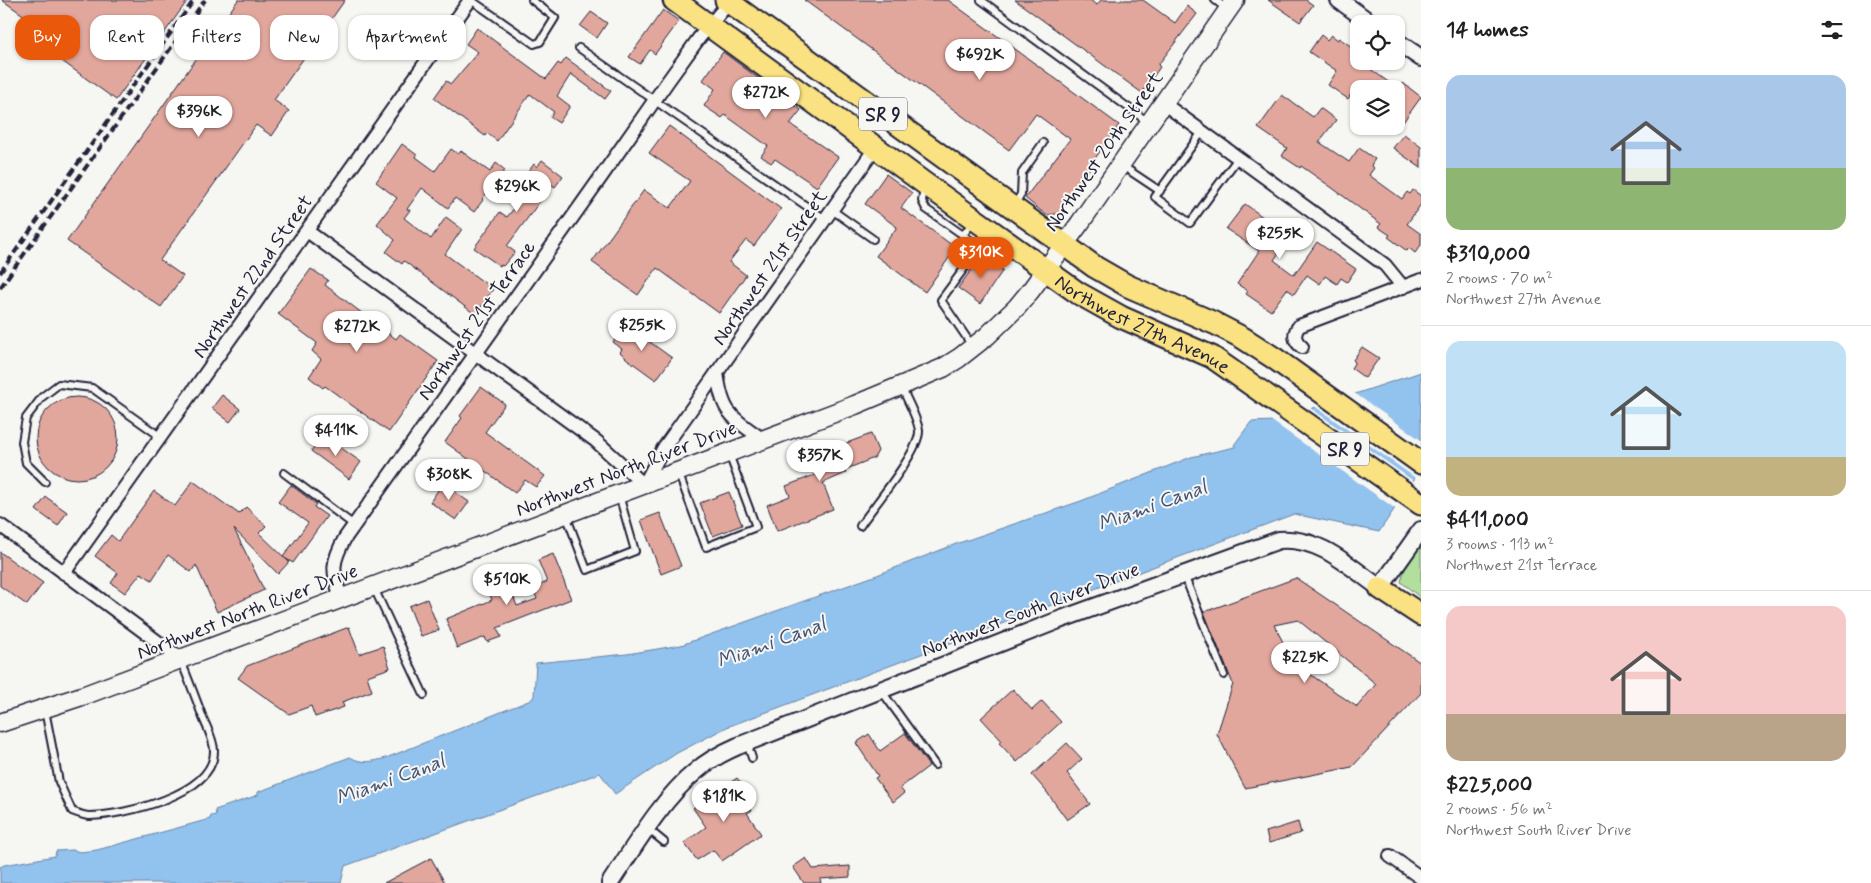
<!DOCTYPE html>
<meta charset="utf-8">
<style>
:root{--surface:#fff;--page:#f2f2f2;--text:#202124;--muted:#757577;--line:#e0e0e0;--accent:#ea580c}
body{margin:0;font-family:Mynerve,sans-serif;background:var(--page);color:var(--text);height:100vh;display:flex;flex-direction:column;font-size:19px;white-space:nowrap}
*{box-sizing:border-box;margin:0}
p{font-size:16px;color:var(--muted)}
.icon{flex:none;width:28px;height:28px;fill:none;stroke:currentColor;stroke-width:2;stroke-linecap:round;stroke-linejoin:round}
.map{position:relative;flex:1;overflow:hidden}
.panel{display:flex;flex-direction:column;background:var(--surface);width:450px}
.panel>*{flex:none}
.hud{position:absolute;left:15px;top:15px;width:475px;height:45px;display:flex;gap:10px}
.fabs{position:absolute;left:1350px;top:15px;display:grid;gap:10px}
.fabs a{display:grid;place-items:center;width:55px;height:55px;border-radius:10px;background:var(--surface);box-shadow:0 1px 4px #0004;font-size:25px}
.price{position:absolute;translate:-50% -42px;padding:0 11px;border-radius:18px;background:#fff;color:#222;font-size:16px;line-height:32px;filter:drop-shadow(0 1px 2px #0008)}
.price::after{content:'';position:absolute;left:50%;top:30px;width:15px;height:11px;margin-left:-8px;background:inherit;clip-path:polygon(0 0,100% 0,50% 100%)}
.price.active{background:var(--accent);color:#fff}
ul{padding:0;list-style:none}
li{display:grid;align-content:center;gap:10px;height:265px;padding:0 25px}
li+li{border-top:1px solid var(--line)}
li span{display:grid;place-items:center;height:155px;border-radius:15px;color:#555}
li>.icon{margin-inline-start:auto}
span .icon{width:90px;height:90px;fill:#fffc;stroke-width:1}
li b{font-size:21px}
h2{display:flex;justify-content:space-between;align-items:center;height:60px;padding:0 25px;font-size:21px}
.pill{padding:0 18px;border-radius:15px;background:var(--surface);box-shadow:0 1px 4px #0004;font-size:18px;line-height:45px}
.pill.active{background:var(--accent);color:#fff}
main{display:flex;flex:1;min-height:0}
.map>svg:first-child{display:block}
</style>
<main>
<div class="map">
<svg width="1421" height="883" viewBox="0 0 1421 883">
<rect width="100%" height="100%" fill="#f6f6f2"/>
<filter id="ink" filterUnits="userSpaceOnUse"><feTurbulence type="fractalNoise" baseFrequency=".02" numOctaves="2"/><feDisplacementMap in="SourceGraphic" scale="10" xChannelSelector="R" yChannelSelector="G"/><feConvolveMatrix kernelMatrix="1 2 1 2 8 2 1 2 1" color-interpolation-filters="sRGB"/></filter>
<g filter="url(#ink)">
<!-- green -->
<path fill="#b2df9e" stroke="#6a806c" d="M1421,545V598L1401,582L1404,571Z"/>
<!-- water -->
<path fill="#92c2ee" stroke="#6582a6" d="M1421,372V469L1379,532L1294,514L727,727L677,753L615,794L600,773L345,866L341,883H0V867L4,865L55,856L56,851L73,850L80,852L97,850L210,819L211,816L216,815L215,810L258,795V792L350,757C362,764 372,762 386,758L531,700L534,696L536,663L627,654L681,645L877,575L956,544L1081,501L1191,457L1235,447L1234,445L1251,422L1274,421Z"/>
<!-- pier -->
<g fill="#f6f6f2">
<path d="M1353,392L1421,440V473L1417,479L1313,405Z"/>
<path d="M1309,407L1415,482L1397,510L1269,419Z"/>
</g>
<!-- building -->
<g fill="#e1a79d" stroke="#22223b" fill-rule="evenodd">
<path d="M2,0H188L116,100L37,43L46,31Z"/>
<path d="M238,0H345L274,100L289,111L272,136L256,125L160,260L183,276L161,307L67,241Z"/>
<path d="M804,0H948L1119,125L1091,164L1092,165L1061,211L1056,214L1046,215L1025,198L1070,139L1036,114L1009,150Z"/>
<path d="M1015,0H1090L1097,5L1101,0H1143L1175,23L1187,6L1197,14L1158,65L1160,67L1142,93Z"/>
<path d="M1268,0H1306L1313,5L1300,22Z"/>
<path d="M663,10L679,21L655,54L650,50L640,64L629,57Z"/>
<path d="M591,12L607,23L597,38L580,26Z"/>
<path d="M477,28L546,79L558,63L561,65L566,58L611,91L605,99L571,74L557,96L570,106L559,123L550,117L554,112L530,94L497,141L487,133L485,136L434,98L446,81L451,84L478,52L466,44Z"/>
<path d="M1321,35L1327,40L1331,35L1338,40L1339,38L1359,52V61H1373L1369,68L1398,89H1365L1358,84L1348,99L1328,85L1337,71L1309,52Z"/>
<path d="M723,52L801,110L790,124L838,157L817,187L775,159L771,163L761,156L768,146L725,115L722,118L704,106L715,89L703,80Z"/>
<path d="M1403,83L1421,97L1396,132V94Z"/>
<path d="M1282,95L1313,117L1320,108L1336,120L1319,142L1349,162L1359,148L1375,159L1371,165L1374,168L1369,175L1402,199L1407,192L1410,194L1413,190L1421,196V204L1407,224L1421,234V245L1415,253L1409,248L1407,251L1388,237L1390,235L1378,227L1381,224L1331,187L1301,166L1300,168L1282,156L1287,148L1258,128Z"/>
<path d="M669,126L781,209L754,246L746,240L729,262L746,275L719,313L657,268L638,295L592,262L644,190L670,208L690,181L649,153Z"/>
<path d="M1404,134L1421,147V168L1393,148Z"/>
<path d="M402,144L417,155L416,157L435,171L451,149L458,154L461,151L490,172L496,163L505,170L482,199L483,200L474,212L455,198L448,208L422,188L407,209L410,210L404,218L431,239L446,217L462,229L445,254L493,289L476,315L404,261L402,264L386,252L395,240L377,224L397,198L376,182Z"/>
<path d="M542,160L563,176L555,187L552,185L507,246L515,252L503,266L501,265L500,266L474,248L500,212L507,217L520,201L514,197L517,193L514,191L534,164L537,167Z"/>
<path d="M886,174L912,193L901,208L956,248L925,292L876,256L897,227L865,204Z"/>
<path d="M1245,204L1267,220L1269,217L1292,234L1274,260L1294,275L1317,242L1356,269L1347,282L1341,278L1337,284L1325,276L1320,284L1307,275L1294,294L1287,289L1271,311L1246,294L1248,291L1237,284L1259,251L1226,229Z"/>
<path d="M982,255L1003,270L980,304L958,288Z"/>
<path d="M311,269L328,280L325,285L396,339L400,334L438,361L389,432L325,386L323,388L309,377L321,359L312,351L317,343L278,314Z"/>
<path d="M628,322L645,335L643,337L672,358L656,380L627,359L620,352L622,349L613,342Z"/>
<path d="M1362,347L1379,358L1365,378L1351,368L1355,362L1353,360Z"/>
<path d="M481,387L505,404L485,432L545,476L536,487L525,480L515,493L445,442L462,418L460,416Z"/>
<path d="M222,395L240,409L230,422L212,408Z"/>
<circle cx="77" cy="438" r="41"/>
<path d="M871,434L878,451L874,458L844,470L846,473L823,483L833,509L777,531L767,505L790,496L786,486L820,473L811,450L833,440L836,447Z"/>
<path d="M323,435L361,462L349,479L311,451Z"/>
<path d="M445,480L457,489L455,492L469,502L456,520L430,502Z"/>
<path d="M193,481L239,514L246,507L266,526L259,533L289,562L278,574L234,529L264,590L217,612L196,565L191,572L168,555L152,580L141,573L125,593L111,583L118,573L95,556L111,535L118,541L154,491L175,506Z"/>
<path d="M291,485L316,504L314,507L327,516L293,563L283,557L308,523L278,502Z"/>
<path d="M729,492L742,525L713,536L700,503Z"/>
<path d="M46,497L67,512L58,526L36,510Z"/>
<path d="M660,513L681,566L661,574L641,520Z"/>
<path d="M0,552L43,583L27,605L0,586Z"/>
<path d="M553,554L571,599L497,628L501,637L487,642L485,637L457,648L446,619L492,600L483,577L503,570L517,606L537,599L533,588L547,582L538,560Z"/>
<path d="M1296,578L1421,663V693L1352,767L1245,788L1217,734L1233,684L1204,612ZM1298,620L1376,684L1357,707L1294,663L1274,625Z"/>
<path d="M427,599L439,630L421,636L409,606Z"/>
<path d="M349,627L359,654L383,646L390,668L367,676L372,691L342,702L344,707L315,717L311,706L289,714L238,678L247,666Z"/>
<path d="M1013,689L1032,710L1042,701L1061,722L1017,762L999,743L1002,741L981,718Z"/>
<path d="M905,733L929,766L900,788L904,793L893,802L875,778L878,776L856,743L869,734L880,751Z"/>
<path d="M1067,743L1082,759L1067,773L1090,804L1067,820L1046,791L1032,775Z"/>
<path d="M737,778L752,798L747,803L752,810L747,813L761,834L722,861L713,850L697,860L684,843L706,827L693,808Z"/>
<path d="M1298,822L1301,833L1269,843L1266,832Z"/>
<path d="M431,858L445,883H384Z"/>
<path d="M806,858L813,869L850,866V877L820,879L821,883H804L793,867Z"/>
</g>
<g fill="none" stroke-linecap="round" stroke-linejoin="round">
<defs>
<g id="service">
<path d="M471,0L534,44L540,42L555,18L532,0"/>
<path d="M981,0L1148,122"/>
<path d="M1215,0L1227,9"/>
<path d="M579,48L825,219"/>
<path d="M1202,132L1155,197L1190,223L1238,158"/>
<path d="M1121,165L1160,191"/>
<path d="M924,187L922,201L926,209L963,235"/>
<path d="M1015,204L1021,194L1022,173L1043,143"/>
<path d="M832,210L873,239"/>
<path d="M973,222L963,235L980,247L941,300L973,347"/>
<path d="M678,472L706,547L756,527L729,454"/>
<path d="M284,473L354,525"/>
<path d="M45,482L26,463L22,442L26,418L42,397L59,384L92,388L161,437"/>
<path d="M566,515L587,570L635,551L619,495"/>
<path d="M860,526C872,508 920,451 919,431C918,419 907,400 902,388"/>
<path d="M1184,575L1224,675"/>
<path d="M374,588L424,695"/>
<path d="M881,690L935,765"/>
<path d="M45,710L59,782L72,811C77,813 84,816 90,816C124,815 214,795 214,751C214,740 207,728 203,718C196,699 189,680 181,661"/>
<path d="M747,743L752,758"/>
<path d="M648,829L664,842"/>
</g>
<g id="minor">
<path d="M1163,103L1385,265L1403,287"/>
<path d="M307,231L596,441L644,485L663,449L876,147"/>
<path d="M1302,347C1294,341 1293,334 1299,326L1421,280"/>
<path d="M717,372C722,413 730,416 762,439"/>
<path d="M0,525L181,659"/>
<path d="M64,573L470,0"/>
<path d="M341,599C333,571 330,565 345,538L601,177L668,81L699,38L731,0"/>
<path d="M1390,856L1421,878"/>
</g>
<g id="tertiary">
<path d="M1339,0L1372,24"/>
<path d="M1396,41L1421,58"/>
<path d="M610,883C634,847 662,799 695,772C708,760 722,753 738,746L1059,620L1279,540C1319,536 1350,567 1380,588L1421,530"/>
</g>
<path id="secondary" d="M0,723L85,695L855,405L943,368L959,358L987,336L1017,307L1031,290L1080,223L1235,0"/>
<g id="trunk">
<path id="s1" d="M674,0L924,183L1078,293L1121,317L1212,357L1421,504"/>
<path d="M726,0L1095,267L1128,286L1214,323L1243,338L1274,358L1421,463"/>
<path d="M1380,588L1421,615"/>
</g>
</defs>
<!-- service casing -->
<use href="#service" stroke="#22223b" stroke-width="10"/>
<!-- minor casing -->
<use href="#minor" stroke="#22223b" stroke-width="16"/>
<!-- tertiary casing -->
<use href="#tertiary" stroke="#22223b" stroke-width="20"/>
<!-- secondary casing -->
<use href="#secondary" stroke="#22223b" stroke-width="21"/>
<!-- trunk casing -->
<use href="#trunk" stroke="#22223b" stroke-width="25"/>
<!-- service -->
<use href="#service" stroke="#f6f6f2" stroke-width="6"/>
<!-- minor -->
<use href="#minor" stroke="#f6f6f2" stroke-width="12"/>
<!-- tertiary -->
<use href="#tertiary" stroke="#f6f6f2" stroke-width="16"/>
<!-- secondary -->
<use href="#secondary" stroke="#f6f6f2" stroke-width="18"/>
<!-- trunk -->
<use href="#trunk" stroke="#fae181" stroke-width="21"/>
<!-- rail -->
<g stroke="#22223b" stroke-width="4" stroke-dasharray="8 4" stroke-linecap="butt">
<path d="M0,273L194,0"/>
<path d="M0,288L205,0"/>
</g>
</g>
</g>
<g text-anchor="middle" stroke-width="4" stroke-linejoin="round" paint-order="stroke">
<!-- shield labels -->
<g fill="#f6f6f2" stroke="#626272" stroke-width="1">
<rect x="859" y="97.5" width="48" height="33" rx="4"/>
<rect x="1321" y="432.5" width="48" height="33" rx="4"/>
</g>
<g font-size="19" font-weight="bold" fill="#22223b">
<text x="883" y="121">SR 9</text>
<text x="1345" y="456">SR 9</text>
</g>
<!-- street labels -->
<g font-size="20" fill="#22223b" stroke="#f6f6f2">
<text transform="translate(1103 151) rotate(-55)" y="7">Northwest 20th Street</text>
<text transform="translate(769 267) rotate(-55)" y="7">Northwest 21st Street</text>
<text transform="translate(252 276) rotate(-55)" y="7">Northwest 22nd Street</text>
<text transform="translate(476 320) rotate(-55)" y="7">Northwest 21st Terrace</text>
<text dy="7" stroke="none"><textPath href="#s1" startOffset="571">Northwest 27th Avenue</textPath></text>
<text transform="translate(626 468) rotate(-21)" y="7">Northwest North River Drive</text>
<text transform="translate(1030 609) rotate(-21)" y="7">Northwest South River Drive</text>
<text transform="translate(247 611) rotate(-21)" y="7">Northwest North River Drive</text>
</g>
<!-- water labels -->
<g font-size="21" font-style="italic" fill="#445271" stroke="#f6f6f2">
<text transform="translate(1152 505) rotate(-20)" y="7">Miami Canal</text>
<text transform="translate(771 642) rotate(-20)" y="7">Miami Canal</text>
<text transform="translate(390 779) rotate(-20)" y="7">Miami Canal</text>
</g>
</g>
</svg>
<div class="fabs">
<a><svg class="icon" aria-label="locate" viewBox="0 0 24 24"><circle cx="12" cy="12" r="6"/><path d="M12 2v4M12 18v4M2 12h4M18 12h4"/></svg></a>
<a><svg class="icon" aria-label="layers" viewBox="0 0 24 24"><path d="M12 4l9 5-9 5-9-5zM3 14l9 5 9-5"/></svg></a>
</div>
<b class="price" style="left:980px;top:81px">$692K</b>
<b class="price" style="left:766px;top:119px">$272K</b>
<b class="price" style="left:199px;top:138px">$396K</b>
<b class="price" style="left:517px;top:213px">$296K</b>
<b class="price" style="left:1280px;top:260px">$255K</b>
<b class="price active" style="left:981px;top:279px">$310K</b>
<b class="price" style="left:642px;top:352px">$255K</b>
<b class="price" style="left:357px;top:353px">$272K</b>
<b class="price" style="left:336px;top:457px">$411K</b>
<b class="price" style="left:820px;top:482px">$357K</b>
<b class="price" style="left:449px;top:501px">$308K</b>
<b class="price" style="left:507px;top:606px">$510K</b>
<b class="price" style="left:1305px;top:684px">$225K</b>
<b class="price" style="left:724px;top:823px">$181K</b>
<div class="hud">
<a class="pill active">Buy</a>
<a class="pill">Rent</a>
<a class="pill">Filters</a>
<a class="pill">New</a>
<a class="pill">Apartment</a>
</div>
</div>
<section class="panel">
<h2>14 homes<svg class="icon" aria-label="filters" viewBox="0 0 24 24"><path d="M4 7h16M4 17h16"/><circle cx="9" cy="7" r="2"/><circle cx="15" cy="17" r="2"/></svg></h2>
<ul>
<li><span style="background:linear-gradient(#a9c7e8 60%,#8fb573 0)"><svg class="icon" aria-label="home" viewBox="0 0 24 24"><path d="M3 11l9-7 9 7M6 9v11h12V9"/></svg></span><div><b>$310,000</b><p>2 rooms · 70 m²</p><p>Northwest 27th Avenue</p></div></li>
<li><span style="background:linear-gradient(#bfe0f5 75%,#c2b280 0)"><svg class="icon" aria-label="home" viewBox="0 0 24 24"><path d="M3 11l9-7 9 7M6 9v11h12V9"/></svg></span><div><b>$411,000</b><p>3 rooms · 113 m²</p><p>Northwest 21st Terrace</p></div></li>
<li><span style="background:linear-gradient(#f6c9c9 70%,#b9a48a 0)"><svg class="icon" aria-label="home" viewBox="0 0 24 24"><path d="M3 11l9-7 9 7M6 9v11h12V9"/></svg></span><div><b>$225,000</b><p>2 rooms · 56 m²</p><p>Northwest South River Drive</p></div></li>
</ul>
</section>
</main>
